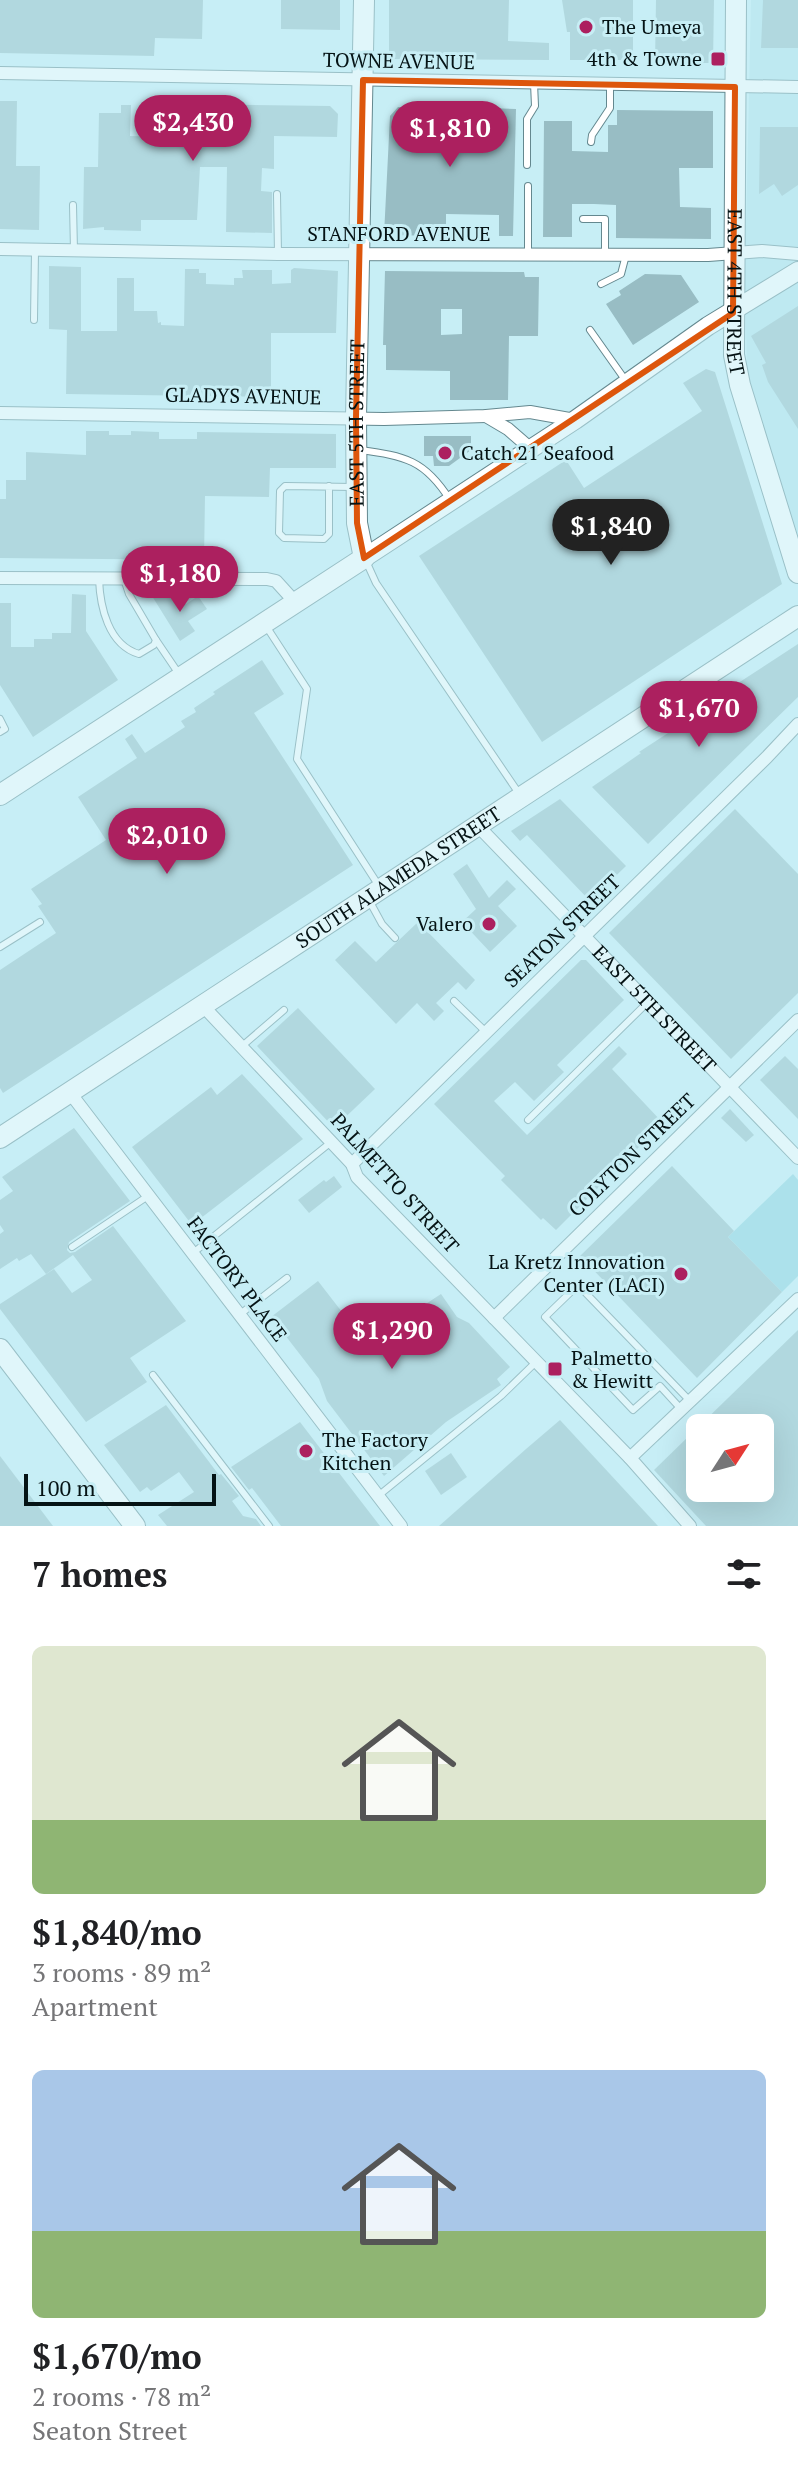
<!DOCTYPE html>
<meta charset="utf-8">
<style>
:root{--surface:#fff;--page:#f2f2f2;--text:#202124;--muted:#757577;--accent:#ac205f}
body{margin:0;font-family:"PT Serif",serif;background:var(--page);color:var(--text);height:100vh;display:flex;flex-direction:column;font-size:30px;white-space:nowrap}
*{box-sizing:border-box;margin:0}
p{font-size:26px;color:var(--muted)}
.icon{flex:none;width:44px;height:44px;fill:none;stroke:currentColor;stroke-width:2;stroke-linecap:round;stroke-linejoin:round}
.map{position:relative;height:1526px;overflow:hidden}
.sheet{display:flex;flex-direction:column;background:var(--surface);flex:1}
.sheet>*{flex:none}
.needle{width:52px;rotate:54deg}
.controls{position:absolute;left:686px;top:1414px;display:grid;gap:16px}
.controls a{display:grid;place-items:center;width:88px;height:88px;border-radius:12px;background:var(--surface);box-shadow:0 8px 32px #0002;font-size:40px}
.scale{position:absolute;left:24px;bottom:20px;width:192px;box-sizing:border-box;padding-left:8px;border:4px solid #051315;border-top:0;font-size:22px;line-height:28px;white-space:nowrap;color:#051315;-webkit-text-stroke:6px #c7eef5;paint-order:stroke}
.price{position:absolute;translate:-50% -68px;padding:0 18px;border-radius:28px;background:var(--accent);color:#fff;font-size:26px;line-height:52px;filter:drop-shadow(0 2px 4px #0008)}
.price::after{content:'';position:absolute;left:50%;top:48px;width:24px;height:18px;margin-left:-12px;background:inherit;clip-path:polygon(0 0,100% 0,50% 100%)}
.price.on{background:#222;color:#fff}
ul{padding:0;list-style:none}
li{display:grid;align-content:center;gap:16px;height:424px;padding:0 32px}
li span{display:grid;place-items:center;height:248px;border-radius:12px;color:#555}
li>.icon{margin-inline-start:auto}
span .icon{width:144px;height:144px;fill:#fffc;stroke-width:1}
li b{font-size:34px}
h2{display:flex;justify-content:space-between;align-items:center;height:96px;padding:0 32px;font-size:34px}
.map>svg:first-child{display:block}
</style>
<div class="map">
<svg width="798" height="1526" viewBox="0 0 798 1526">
<rect width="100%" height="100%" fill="#c7eef5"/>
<!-- built -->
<path fill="#b3e3ec" d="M751,0H798V539L747,374L745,276Z"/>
<!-- green -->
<path fill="#8cd1dd" d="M793,1174L798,1180V1276L782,1292L728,1237Z"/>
<!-- building -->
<g fill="#98bdc4" fill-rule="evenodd">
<path d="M0,0H203L202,39L155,38L154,56L0,53Z"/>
<path d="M281,0H340V30L281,29Z"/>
<path d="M389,0H509L508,41L549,43V60L389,59Z"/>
<path d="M562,0H633V52H628V60H570V32H567Z"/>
<path d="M656,0H714L713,63H655Z"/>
<path d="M763,0H798V48H761Z"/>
<path d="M0,101H17L16,166H40L39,230L0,229Z"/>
<path d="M172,104L330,106L338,114L337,137L274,136V169L262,168L261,191L272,192V233L226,232L227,167H200L197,220H141V231L104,230V227L83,229L84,167H98L99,113H121V105H131L130,136L164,137V118L172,115Z"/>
<path d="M398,107H420V118H454V107L516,109L513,236H499V215L446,214V236L384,235L390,116Z"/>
<path d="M617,110L713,111V168H679L680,207L711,208V239L616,238V205L594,204H572V237H543L544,121H572V151L608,152V125H617Z"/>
<path d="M760,127H798V185L782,196L774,184L759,194Z"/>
<path d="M49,266L81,267V331H117V278H134V311H157L158,323L161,322V325L184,326L185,269H199V273H206V284L234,285V278H243L242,270H272V284L291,283V270L294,268L338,271L336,333H271V397L66,394L67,330L49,329Z"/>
<path d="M385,271L524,272L525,277H539L538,336H509L508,400H450V371L386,370V345H383ZM441,309H462V334L441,335Z"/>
<path d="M645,274L681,275L699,302L633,345L606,304L621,295L619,291Z"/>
<path d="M798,306V429L768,382L762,365L766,363L751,336Z"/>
<path d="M706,369L715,372L782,584L542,742L419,556L566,460L584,488L702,411L683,383Z"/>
<path d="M86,431H109V435H131V431L159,432V439H197V432L336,434V468H270L269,497L205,496L204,560L0,558V499H6V480H26V452L86,455Z"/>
<path d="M424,436H471V450L449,466H434L433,456H424Z"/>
<path d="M72,594L86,595V631L118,680L33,737L0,685V603H11V647H34V639H52V633H71Z"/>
<path d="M152,596H170L186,604L198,596L207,609L188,621L195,631L180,641Z"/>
<path d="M798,644V697L648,844L592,787L641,753L639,752L714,703L712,700Z"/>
<path d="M262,660L284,694L254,713L353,865L3,1093L0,1088V970L56,933L38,906L42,904L31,889L106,840L78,797L137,758L125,739L132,734L145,753L185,727L181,721L196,712L194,708L215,694L213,692Z"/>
<path d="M560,799L626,866L590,901L527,835L520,841L511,831Z"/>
<path d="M735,809L798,874V993L731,1059L609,933Z"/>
<path d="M467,864L489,898L507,880L516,889L498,906L517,926L490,952L462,922L476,909L453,874Z"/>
<path d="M418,922L475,980L466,990L458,982L436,1003L444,1011L434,1021L417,1003L396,1024L335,960L355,941L376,962Z"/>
<path d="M581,960H586L624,1000L557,1065L564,1072L534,1101L515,1082L494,1101L527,1135L619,1046L627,1054L612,1069L663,1123L556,1230L543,1218L541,1220L501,1180L505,1176L434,1104Z"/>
<path d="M298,1008L375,1089L334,1128L257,1046Z"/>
<path d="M785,1056L798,1069V1119L760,1080Z"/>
<path d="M242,1074L303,1139L192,1225L132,1147L211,1087L217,1095Z"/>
<path d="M730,1109L754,1135L746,1142L721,1118Z"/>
<path d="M74,1128L130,1201L69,1242L67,1250L70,1253L75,1252L113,1226L186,1321L130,1358L147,1382L86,1422L0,1309V1304L54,1269L72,1293L92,1280L73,1255L46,1274L31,1254L19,1261L17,1258L0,1269V1234L4,1231L0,1225V1200L13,1191L2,1177Z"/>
<path d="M672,1166L734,1231L728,1237L782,1292L697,1378L580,1256Z"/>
<path d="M334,1176L342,1187L309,1213L298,1200L324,1180L326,1182Z"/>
<path d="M318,1281L366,1343L441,1294L457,1317L469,1323L510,1367L497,1379L501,1385L446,1422L384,1476L327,1401L319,1379L271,1317Z"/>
<path d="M798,1330V1526H706L654,1470ZM700,1428H760V1488H700Z"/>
<path d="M166,1405L219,1475L221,1474L239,1496L232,1501L243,1516L256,1519L261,1526H167L158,1515L194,1492L179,1472L151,1491L147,1487L140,1492L104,1445Z"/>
<path d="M560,1420L658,1526H439L526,1449Z"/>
<path d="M300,1422L336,1469L380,1526H281L252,1488L249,1490L231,1467Z"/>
<path d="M451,1453L467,1477L441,1495L425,1471Z"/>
<path d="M0,1456L53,1526H0Z"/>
</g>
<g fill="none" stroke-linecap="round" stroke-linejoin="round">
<defs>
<g id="lane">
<path d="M591,142L592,135L610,108V85"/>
<path d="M527,165V119L535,106L534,83"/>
<path d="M277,194L278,254"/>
<path d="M73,205L74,251"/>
<path d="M583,219H605V254"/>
<path d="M528,254V186"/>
<path d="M601,284L621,274L626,255"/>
<path d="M34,320L35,251"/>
<path d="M590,330L626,381"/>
<path d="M360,450C405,456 425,460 450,500"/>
<path d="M329,486V534L324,539L284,538L279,533L280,491L285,486L354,487"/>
<path d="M366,561L376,583L520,795"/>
<path d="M99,579C100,606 108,645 139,654L154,645L156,640L129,594L124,579"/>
<path d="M266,626L307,689L297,759L379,886"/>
<path d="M156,640L179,674"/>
<path d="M0,719L5,729L0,732"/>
<path d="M370,902L382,924L395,938"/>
<path d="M0,947L40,922"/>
<path d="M454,1001L486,1032"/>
<path d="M241,1047L284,1010"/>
<path d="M528,1120L648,1002"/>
<path d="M72,1247L148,1196"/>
<path d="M193,1253L330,1143"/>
<path d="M239,1315L287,1278"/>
<path d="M153,1375L269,1526"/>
<path d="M681,1409L660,1386L633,1410L545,1317L578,1285L690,1401"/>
<path d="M378,1496L501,1396L536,1362"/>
</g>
<g id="street">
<path d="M0,73L798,87"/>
<path d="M0,249L278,254L708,255L762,251L798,254"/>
<path d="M0,413L384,419L486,416L530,412L575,420"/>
<path d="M486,416L508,429L531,449"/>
<path d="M0,578L267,579L276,581L295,602"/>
<path id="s1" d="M478,826L798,1158"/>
<path d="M204,1007L352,1164L357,1177L630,1458L690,1526"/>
<path d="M71,1094L401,1526"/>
<path d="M352,1164L767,757L798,724"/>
<path d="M494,1318L798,1020"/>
<path d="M630,1458L798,1299"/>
</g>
<path id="secondary" d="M364,558L575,420L708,326L798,271"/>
<g id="primary">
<path id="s2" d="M736,0L734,355L740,385L798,573"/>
<path id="s3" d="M0,795L364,558L357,523L356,418L364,0"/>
<path id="s4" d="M0,1138L798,616"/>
<path d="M0,1349L135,1526"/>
</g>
</defs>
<!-- lane casing -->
<use href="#lane" stroke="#64888f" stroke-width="8"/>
<!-- street casing -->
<use href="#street" stroke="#64888f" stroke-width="14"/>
<!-- secondary casing -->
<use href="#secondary" stroke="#64888f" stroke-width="20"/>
<!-- primary casing -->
<use href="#primary" stroke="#64888f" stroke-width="22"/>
<!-- lane -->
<use href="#lane" stroke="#fff" stroke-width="6"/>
<!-- street -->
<use href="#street" stroke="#fff" stroke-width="12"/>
<!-- secondary -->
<use href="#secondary" stroke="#fff" stroke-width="18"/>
<!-- primary -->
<use href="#primary" stroke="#fff" stroke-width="20"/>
</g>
<!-- marked area -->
<path d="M0 0H798V1526H0ZM363,80L735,87L733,313L364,558L357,523L356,418Z" fill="#c7eef5" fill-opacity=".55" fill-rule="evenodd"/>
<path fill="none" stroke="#dd560c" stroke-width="6" stroke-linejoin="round" d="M363,80L735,87L733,313L364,558L357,523L356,418Z"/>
<!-- markers -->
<g fill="#ac205f" stroke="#c7eef5" stroke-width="3">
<circle cx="586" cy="27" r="8"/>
<rect x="710" y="51" width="16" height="16" rx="4"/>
<circle cx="445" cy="453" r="8"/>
<circle cx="489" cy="924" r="8"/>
<circle cx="681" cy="1274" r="8"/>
<rect x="547" y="1361" width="16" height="16" rx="4"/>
<circle cx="306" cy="1451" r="8"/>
</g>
<g text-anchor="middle" stroke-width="6" stroke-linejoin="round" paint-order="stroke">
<!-- poi labels -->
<g font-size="20" fill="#051315" stroke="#c7eef5" text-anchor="start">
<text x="602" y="34">The Umeya</text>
<text x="702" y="66" text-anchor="end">4th &amp; Towne</text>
<text x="461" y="460">Catch 21 Seafood</text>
<text x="473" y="931" text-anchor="end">Valero</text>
<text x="665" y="1269" text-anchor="end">La Kretz Innovation<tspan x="665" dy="23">Center (LACI)</tspan></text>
<text x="571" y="1365">Palmetto<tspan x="571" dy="23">&amp; Hewitt</tspan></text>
<text x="322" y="1447">The Factory<tspan x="322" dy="23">Kitchen</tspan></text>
</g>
<!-- street labels -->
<g font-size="20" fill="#051315" stroke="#c7eef5">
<text transform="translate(399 61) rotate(1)" y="7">TOWNE AVENUE</text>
<text x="399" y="241">STANFORD AVENUE</text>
<text dy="7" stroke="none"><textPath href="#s2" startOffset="292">EAST 4TH STREET</textPath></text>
<text transform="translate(243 396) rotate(1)" y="7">GLADYS AVENUE</text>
<text dy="7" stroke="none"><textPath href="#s3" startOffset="570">EAST 5TH STREET</textPath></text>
<text dy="7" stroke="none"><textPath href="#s4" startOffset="476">SOUTH ALAMEDA STREET</textPath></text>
<text transform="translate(562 931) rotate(-44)" y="7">SEATON STREET</text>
<text dy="7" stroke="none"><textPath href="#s1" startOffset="254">EAST 5TH STREET</textPath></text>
<text transform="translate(632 1155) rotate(-44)" y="7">COLYTON STREET</text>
<text transform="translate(395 1183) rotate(48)" y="7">PALMETTO STREET</text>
<text transform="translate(237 1279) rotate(53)" y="7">FACTORY PLACE</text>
</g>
</g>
</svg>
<div class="controls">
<a><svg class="needle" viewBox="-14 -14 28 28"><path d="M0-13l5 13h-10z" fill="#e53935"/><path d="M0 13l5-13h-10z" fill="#757577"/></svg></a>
</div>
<div class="scale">100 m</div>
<b class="price" style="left:193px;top:163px">$2,430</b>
<b class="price" style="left:450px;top:169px">$1,810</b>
<b class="price on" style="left:611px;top:567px">$1,840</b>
<b class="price" style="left:180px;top:614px">$1,180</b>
<b class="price" style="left:699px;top:749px">$1,670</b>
<b class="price" style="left:167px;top:876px">$2,010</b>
<b class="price" style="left:392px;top:1371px">$1,290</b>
</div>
<section class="sheet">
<h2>7 homes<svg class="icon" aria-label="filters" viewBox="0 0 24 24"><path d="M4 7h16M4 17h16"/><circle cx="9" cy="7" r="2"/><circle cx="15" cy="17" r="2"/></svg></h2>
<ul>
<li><span style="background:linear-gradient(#dfe7d0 70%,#8fb573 0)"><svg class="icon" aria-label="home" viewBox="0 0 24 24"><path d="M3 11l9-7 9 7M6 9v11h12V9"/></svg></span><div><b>$1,840/mo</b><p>3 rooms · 89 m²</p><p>Apartment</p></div></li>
<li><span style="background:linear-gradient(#a9c7e8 65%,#8fb573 0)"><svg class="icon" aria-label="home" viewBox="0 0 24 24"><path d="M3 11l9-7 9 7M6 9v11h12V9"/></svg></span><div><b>$1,670/mo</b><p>2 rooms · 78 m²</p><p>Seaton Street</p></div></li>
</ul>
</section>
